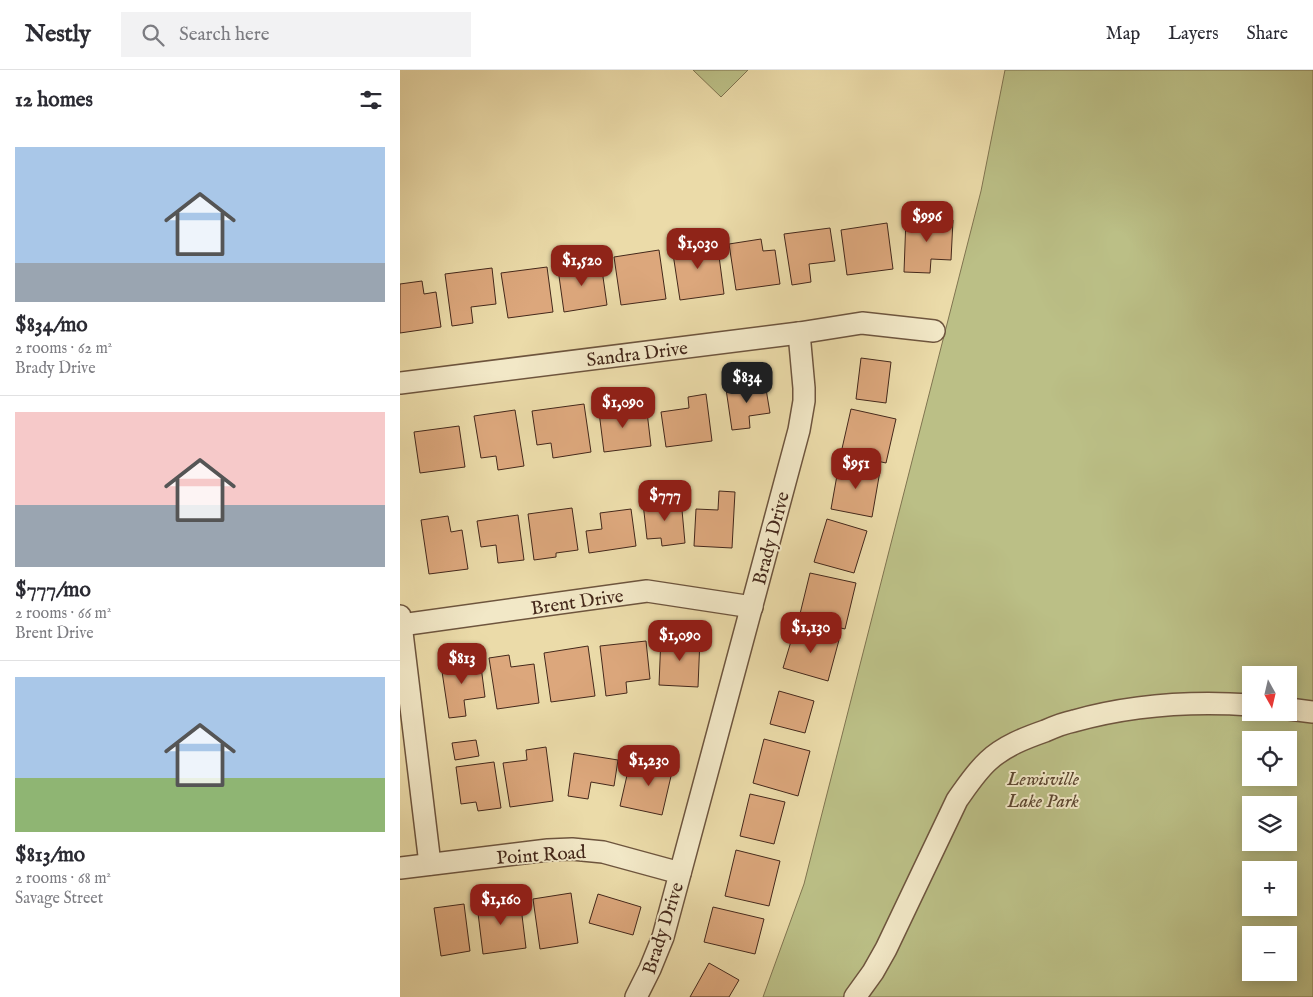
<!DOCTYPE html>
<meta charset="utf-8">
<style>
:root{--surface:#fff;--page:#f2f2f3;--text:#2b2b33;--muted:#7c7c81;--line:#e1e1e2;--accent:#8f2418}
body{margin:0;font-family:"IM FELL English",serif;background:var(--page);color:var(--text);height:100vh;display:flex;flex-direction:column;font-size:19px;white-space:nowrap}
*{box-sizing:border-box;margin:0}
p{font-size:16px;color:var(--muted)}
.icon{flex:none;width:28px;height:28px;fill:none;stroke:currentColor;stroke-width:2;stroke-linecap:round;stroke-linejoin:round}
.map{position:relative;flex:1;overflow:hidden}
.sheet{display:flex;flex-direction:column;background:var(--surface);width:400px}
.sheet>*{flex:none}
.needle{width:32px;rotate:172deg}
.tools{position:absolute;left:842px;top:596px;display:grid;gap:10px}
.tools a{display:grid;place-items:center;width:55px;height:55px;border-radius:0px;background:var(--surface);box-shadow:0 2px 12px #0003;font-size:25px}
.price{position:absolute;translate:-50% -42px;padding:0 11px;border-radius:10px;background:var(--accent);color:#fff;font-size:16px;line-height:32px;filter:drop-shadow(0 1px 2px #0008)}
.price::after{content:'';position:absolute;left:50%;top:30px;width:15px;height:11px;margin-left:-8px;background:inherit;clip-path:polygon(0 0,100% 0,50% 100%)}
.price.selected{background:#222;color:#fff}
ul{padding:0;list-style:none}
li{display:grid;align-content:center;gap:10px;height:265px;padding:0 15px}
li+li{border-top:1px solid var(--line)}
li span{display:grid;place-items:center;height:155px;border-radius:0px;color:#555}
li>.icon{margin-inline-start:auto}
span .icon{width:90px;height:90px;fill:#fffc;stroke-width:1}
li b{font-size:21px}
h2{display:flex;justify-content:space-between;align-items:center;height:60px;padding:0 15px;font-size:21px}
header{display:flex;align-items:center;gap:30px;box-sizing:border-box;height:70px;padding:0 25px;background:var(--surface);border-bottom:1px solid var(--line)}
header strong{font-size:24px}
nav{display:flex;gap:28px;margin-inline-start:auto;font-size:18px}
.search{width:350px;height:45px;background:var(--page);display:flex;align-items:center;gap:12px;box-sizing:border-box;padding:0 18px;border-radius:0px;color:var(--muted);font-size:19px}
main{display:flex;flex:1;min-height:0}
.map>svg:first-child{display:block}
</style>
<header>
<strong>Nestly</strong>
<div class="search"><svg class="icon" aria-label="search" viewBox="0 0 24 24"><circle cx="10" cy="10" r="6"/><path d="M15 15l6 6"/></svg>Search here</div>
<nav><a>Map</a><a>Layers</a><a>Share</a></nav>
</header>
<main>
<section class="sheet">
<h2>12 homes<svg class="icon" aria-label="filters" viewBox="0 0 24 24"><path d="M4 7h16M4 17h16"/><circle cx="9" cy="7" r="2"/><circle cx="15" cy="17" r="2"/></svg></h2>
<ul>
<li><span style="background:linear-gradient(#a9c7e8 75%,#9aa5b1 0)"><svg class="icon" aria-label="home" viewBox="0 0 24 24"><path d="M3 11l9-7 9 7M6 9v11h12V9"/></svg></span><div><b>$834/mo</b><p>2 rooms · 62 m²</p><p>Brady Drive</p></div></li>
<li><span style="background:linear-gradient(#f6c9c9 60%,#9aa5b1 0)"><svg class="icon" aria-label="home" viewBox="0 0 24 24"><path d="M3 11l9-7 9 7M6 9v11h12V9"/></svg></span><div><b>$777/mo</b><p>2 rooms · 66 m²</p><p>Brent Drive</p></div></li>
<li><span style="background:linear-gradient(#a9c7e8 65%,#8fb573 0)"><svg class="icon" aria-label="home" viewBox="0 0 24 24"><path d="M3 11l9-7 9 7M6 9v11h12V9"/></svg></span><div><b>$813/mo</b><p>2 rooms · 68 m²</p><p>Savage Street</p></div></li>
</ul>
</section>
<div class="map">
<svg width="913" height="927" viewBox="0 0 913 927">
<rect width="100%" height="100%" fill="#ebdba9"/>
<filter id="stains"><feTurbulence type="fractalNoise" baseFrequency=".004" numOctaves="4"/><feColorMatrix values="0 0 0 0 .2 0 0 0 0 .09 0 0 0 0 .02 0 0 0 .5 -.17"/></filter>
<radialGradient id="worn" r=".72"><stop offset=".6" stop-color="#630" stop-opacity="0"/><stop offset="1" stop-color="#630" stop-opacity=".3"/></radialGradient>
<!-- green -->
<g fill="#bbbf86" stroke="#807450" fill-rule="evenodd">
<path d="M293,0H348L321,27Z"/>
<path d="M605,0H913V927H363L404,814L581,121ZM851,605H889V642H851ZM851,670H889V708H851ZM851,735H889V772H851ZM851,800H889V838H851ZM851,865H889V902H851Z"/>
</g>
<!-- building -->
<g fill="#dca77c" stroke="#44281b">
<path d="M506,148L553,150L551,190L531,189L530,203L504,202Z"/>
<path d="M487,153L493,199L447,205L441,160Z"/>
<path d="M430,158L435,191L409,194L411,212L392,215L384,164Z"/>
<path d="M361,169L363,181L375,180L380,214L336,220L329,174Z"/>
<path d="M317,171L324,224L280,230L272,177Z"/>
<path d="M259,180L266,229L221,235L214,187Z"/>
<path d="M201,193L207,235L164,242L158,199Z"/>
<path d="M147,197L153,242L108,248L101,203Z"/>
<path d="M92,198L96,234L71,237L73,253L52,256L45,204Z"/>
<path d="M22,211L24,224L36,222L41,257L0,263V214Z"/>
<path d="M461,288L491,292L486,333L456,329Z"/>
<path d="M365,313L370,343L349,346L350,358L332,360L326,319Z"/>
<path d="M306,324L312,371L266,377L261,342L289,338L288,327Z"/>
<path d="M218,332L220,345L247,342L251,376L204,382L198,334Z"/>
<path d="M184,334L191,382L153,388L151,373L137,375L132,341Z"/>
<path d="M451,339L496,349L486,393L441,383Z"/>
<path d="M115,340L124,396L98,400L96,386L81,388L74,346Z"/>
<path d="M59,356L65,397L20,403L14,362Z"/>
<path d="M439,394L480,401L472,447L431,439Z"/>
<path d="M319,421L335,422L332,478L294,476L296,439L318,440Z"/>
<path d="M281,429L285,473L262,476L261,468L247,469L243,433Z"/>
<path d="M172,438L178,480L156,483V487L134,490L128,444Z"/>
<path d="M231,439L236,476L189,483L186,461L202,459L200,443Z"/>
<path d="M118,445L124,490L98,493L96,475L81,477L77,451Z"/>
<path d="M48,446L51,462L62,460L68,499L29,504L21,450Z"/>
<path d="M427,449L467,461L454,503L414,492Z"/>
<path d="M410,503L456,513L445,559L399,548Z"/>
<path d="M395,558L439,570L428,611L383,598Z"/>
<path d="M261,566L300,568L298,617L259,615Z"/>
<path d="M246,571L250,609L226,612L227,623L206,626L200,576Z"/>
<path d="M188,576L195,626L151,632L144,583Z"/>
<path d="M109,585L111,597L134,594L139,633L97,639L89,588Z"/>
<path d="M80,589L85,627L64,630L66,646L49,648L41,595Z"/>
<path d="M379,621L414,631L405,663L370,654Z"/>
<path d="M364,669L410,681L398,726L353,713Z"/>
<path d="M76,670L79,686L55,690L52,673Z"/>
<path d="M146,677L153,731L110,737L103,693L127,690L126,680Z"/>
<path d="M174,683L218,690L214,716L191,712L188,729L168,726Z"/>
<path d="M255,684L275,689L262,745L220,736L228,701L250,706Z"/>
<path d="M94,692L101,738L78,741L76,732L61,734L56,697Z"/>
<path d="M350,724L385,732L374,774L340,766Z"/>
<path d="M336,780L380,791L369,836L325,826Z"/>
<path d="M171,823L178,873L140,879L133,829Z"/>
<path d="M198,824L241,837L233,865L189,853Z"/>
<path d="M120,829L126,878L83,884L77,835Z"/>
<path d="M64,834L70,881L41,886L34,838Z"/>
<path d="M313,837L364,849L355,884L304,872Z"/>
<path d="M309,893L339,910L329,927H290Z"/>
</g>
<g fill="none" stroke-linecap="round" stroke-linejoin="round">
<defs>
<g id="minor">
<path d="M0,313L399,263L462,253L534,261"/>
<path d="M0,546L30,794"/>
<path d="M1,555L247,521L352,537"/>
<path d="M889,639L913,642"/>
<path d="M0,798L148,780L172,779L203,782L280,803"/>
<path d="M236,927L250,899L263,867L399,360L404,331V318L399,263"/>
<path d="M455,927L473,902L486,879L557,730C567,716 576,702 588,691C604,676 625,668 645,661C654,657 664,653 674,651C731,635 792,631 851,635"/>
</g>
</defs>
<!-- minor casing -->
<use href="#minor" stroke="#6e553e" stroke-width="24"/>
<!-- minor -->
<use href="#minor" stroke="#f2e8c7" stroke-width="21"/>
</g>
<g text-anchor="middle" stroke-width="4" stroke-linejoin="round" paint-order="stroke">
<!-- street labels -->
<g font-size="19" fill="#44281b" stroke="#f2e8c7">
<text transform="translate(237 283) rotate(-7)" y="7">Sandra Drive</text>
<text transform="translate(370 468) rotate(-75)" y="7">Brady Drive</text>
<text transform="translate(177 531) rotate(-8)" y="7">Brent Drive</text>
<text transform="translate(141 784) rotate(-4)" y="7">Point Road</text>
<text transform="translate(262 858) rotate(-72)" y="7">Brady Drive</text>
</g>
<!-- park labels -->
<g font-size="19" font-style="italic" fill="#5c4630" stroke="#f2e8c7">
<text x="643" y="715">Lewisville<tspan x="643" dy="22">Lake Park</tspan></text>
</g>
</g>
<rect width="100%" height="100%" filter="url(#stains)"/>
<rect width="100%" height="100%" fill="url(#worn)"/>
</svg>
<div class="tools">
<a><svg class="needle" viewBox="-14 -14 28 28"><path d="M0-13l5 13h-10z" fill="#e53935"/><path d="M0 13l5-13h-10z" fill="#7c7c81"/></svg></a>
<a><svg class="icon" aria-label="locate" viewBox="0 0 24 24"><circle cx="12" cy="12" r="6"/><path d="M12 2v4M12 18v4M2 12h4M18 12h4"/></svg></a>
<a><svg class="icon" aria-label="layers" viewBox="0 0 24 24"><path d="M12 4l9 5-9 5-9-5zM3 14l9 5 9-5"/></svg></a>
<a>+</a>
<a>−</a>
</div>
<b class="price" style="left:527px;top:173px">$996</b>
<b class="price" style="left:298px;top:200px">$1,030</b>
<b class="price" style="left:182px;top:217px">$1,520</b>
<b class="price selected" style="left:347px;top:334px">$834</b>
<b class="price" style="left:223px;top:359px">$1,090</b>
<b class="price" style="left:456px;top:420px">$951</b>
<b class="price" style="left:265px;top:452px">$777</b>
<b class="price" style="left:411px;top:584px">$1,130</b>
<b class="price" style="left:280px;top:592px">$1,090</b>
<b class="price" style="left:62px;top:615px">$813</b>
<b class="price" style="left:249px;top:717px">$1,230</b>
<b class="price" style="left:101px;top:856px">$1,160</b>
</div>
</main>
